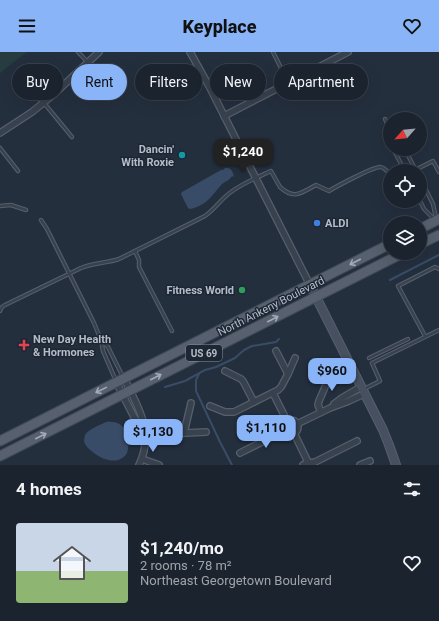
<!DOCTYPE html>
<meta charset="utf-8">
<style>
:root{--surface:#1b232e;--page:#242b36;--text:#f1f3f6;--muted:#a0a4aa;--line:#39404a;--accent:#8ab4f8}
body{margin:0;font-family:Roboto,sans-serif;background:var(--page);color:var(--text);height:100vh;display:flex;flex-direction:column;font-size:15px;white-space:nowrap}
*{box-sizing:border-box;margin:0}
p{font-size:13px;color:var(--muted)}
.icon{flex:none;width:22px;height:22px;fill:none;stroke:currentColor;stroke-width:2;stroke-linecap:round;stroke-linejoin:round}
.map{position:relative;height:413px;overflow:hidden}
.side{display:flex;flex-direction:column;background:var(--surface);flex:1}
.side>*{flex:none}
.guide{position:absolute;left:12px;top:12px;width:415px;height:36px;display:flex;gap:8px}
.needle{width:26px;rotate:243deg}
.tools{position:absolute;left:383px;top:60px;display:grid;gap:8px}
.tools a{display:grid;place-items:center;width:44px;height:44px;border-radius:50%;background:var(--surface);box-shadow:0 4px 16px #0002,0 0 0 1px var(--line);font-size:20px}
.price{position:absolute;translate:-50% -34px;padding:0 9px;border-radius:8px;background:var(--accent);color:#111;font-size:13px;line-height:26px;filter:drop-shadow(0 1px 2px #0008)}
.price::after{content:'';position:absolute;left:50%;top:24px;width:12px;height:9px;margin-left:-6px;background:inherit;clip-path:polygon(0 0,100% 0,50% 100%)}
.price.selected{background:#222;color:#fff}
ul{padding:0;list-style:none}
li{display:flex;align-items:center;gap:12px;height:100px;padding:0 16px}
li+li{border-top:1px solid var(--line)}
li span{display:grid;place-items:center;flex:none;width:112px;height:80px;border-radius:4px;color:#555}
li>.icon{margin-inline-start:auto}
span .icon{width:48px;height:48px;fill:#fffc;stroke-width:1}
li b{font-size:17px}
h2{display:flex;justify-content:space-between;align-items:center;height:48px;padding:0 16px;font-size:17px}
.pill{padding:0 14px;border-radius:18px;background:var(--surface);box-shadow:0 4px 16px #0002,0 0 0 1px var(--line);font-size:14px;line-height:36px}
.pill.selected{background:var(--accent);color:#111}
header{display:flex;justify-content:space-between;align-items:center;height:52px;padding:0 16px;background:var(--accent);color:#111;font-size:18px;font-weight:800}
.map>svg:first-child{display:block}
</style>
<header><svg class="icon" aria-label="menu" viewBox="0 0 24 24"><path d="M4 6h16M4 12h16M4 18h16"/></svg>Keyplace<svg class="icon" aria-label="heart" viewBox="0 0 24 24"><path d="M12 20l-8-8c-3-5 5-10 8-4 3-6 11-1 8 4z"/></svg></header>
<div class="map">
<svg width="439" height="413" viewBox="0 0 439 413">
<rect width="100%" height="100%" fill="#242f3e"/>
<!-- green -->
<path fill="#263c3f" d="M0,0H27L0,21Z"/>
<!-- water -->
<g fill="#394c67">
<path d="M225,116C231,115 233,120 234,125L232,124C230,128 226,129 222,132C211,144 208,153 190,157L188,156L181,142L182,140L221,118H223Z"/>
<path d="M106,370C115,369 122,371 126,380C129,387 129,394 127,401C120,413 104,409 94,401C90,398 85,394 84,389C84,387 85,384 85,383C89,377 100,373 106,370Z"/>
</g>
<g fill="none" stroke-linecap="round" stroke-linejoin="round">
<!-- stream -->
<g stroke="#394c67" stroke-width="2">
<path d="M390,228L439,203"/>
<path d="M199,322L196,328V339L220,390L232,413"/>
<path d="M165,335L185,329L205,318L216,315L235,306L244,298L252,294L276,290L279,287"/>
</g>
<defs>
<g id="lane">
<path d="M78,0L118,42"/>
<path d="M273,0L288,30"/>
<path d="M18,26L37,46L44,51L72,85"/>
<path d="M385,67L389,75L388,85L390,90"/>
<path d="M0,96L18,119"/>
<path d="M393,97L405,119"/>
<path d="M405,97L416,119"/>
<path d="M413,119L433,109L439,120"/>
<path d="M420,126L433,152L436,166"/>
<path d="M420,149L424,157L434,167"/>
<path d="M0,154L11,153L26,158"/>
<path d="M41,168L47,177L94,271L101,288L103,299L116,329"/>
<path d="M135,199L139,208V215L172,279"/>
<path d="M0,259L2,255L5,253L81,216C93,211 107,211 119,207L205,164C215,157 221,147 231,140C243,131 258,125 271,119L280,135C294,148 301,141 316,133L329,139C337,134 373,115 380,115C384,115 387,119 390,122"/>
<path d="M425,284L398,234L435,215L439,217"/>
<path d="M101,288L108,295L123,325"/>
<path d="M369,306L408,287"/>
<path d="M364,337L380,329L372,311L439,278"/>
</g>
<g id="street">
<path d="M190,0L209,34L310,233"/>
<path d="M224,64L348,0"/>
<path d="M0,81L32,60L53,43L99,0"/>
<path d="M225,319L241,327L243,329L254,350"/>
<path d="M288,322L295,306"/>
<path d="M124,326C138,355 155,380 139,413"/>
<path d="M116,330L134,365L145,383"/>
<path d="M273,341L287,369"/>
<path d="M334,352L342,346L361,335"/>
<path d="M210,354L225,360H234L278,338L281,335L288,322L276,299"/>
<path d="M321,360L318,353L319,349L331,321"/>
<circle cx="291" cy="375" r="7"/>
<path d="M297,372L330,356L349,349L364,342"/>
<path d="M184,381L191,351"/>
<path d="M294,381L308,410"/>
<path d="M145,383L206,380"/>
<path d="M240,401L284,379"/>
<path d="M142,407L159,413"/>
<path d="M303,413L308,410L311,411L315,410L357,389"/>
<path d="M360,413L370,409"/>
</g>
<path id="secondary" d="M310,233L383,378L389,393L396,413"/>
<g id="primary">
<path d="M420,177L439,167"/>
<path d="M420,192L439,183"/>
<path d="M0,389L390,192"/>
<path d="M0,404L403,201"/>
</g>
</defs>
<!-- lane casing -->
<use href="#lane" stroke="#565f6c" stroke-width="4.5"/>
<!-- street casing -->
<use href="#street" stroke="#565f6c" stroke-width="8"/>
<!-- secondary casing -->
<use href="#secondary" stroke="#565f6c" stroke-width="10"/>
<!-- primary casing -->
<use href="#primary" stroke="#414a57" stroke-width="11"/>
<!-- lane -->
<use href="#lane" stroke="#38414e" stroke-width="2.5"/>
<!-- street -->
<use href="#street" stroke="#38414e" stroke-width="5.5"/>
<!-- secondary -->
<use href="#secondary" stroke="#465061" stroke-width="8"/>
<!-- primary -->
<use href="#primary" stroke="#56606e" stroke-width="9"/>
</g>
<!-- one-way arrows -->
<defs><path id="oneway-shaft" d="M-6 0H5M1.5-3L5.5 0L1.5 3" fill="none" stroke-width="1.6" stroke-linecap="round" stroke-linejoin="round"/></defs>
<g stroke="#a1aab7">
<use href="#oneway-shaft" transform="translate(355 210) rotate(153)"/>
<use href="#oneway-shaft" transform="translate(273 267) rotate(-27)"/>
<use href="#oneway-shaft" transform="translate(156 325) rotate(-27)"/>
<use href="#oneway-shaft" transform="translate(101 338) rotate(154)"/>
<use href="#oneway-shaft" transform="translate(41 384) rotate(-27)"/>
</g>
<!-- markers -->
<circle fill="#0f9aa8" stroke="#1d2633" stroke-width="1.5" cx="182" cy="103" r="4"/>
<circle fill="#3f7fe0" stroke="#1d2633" stroke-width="1.5" cx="317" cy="171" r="4"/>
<circle fill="#2e9e5b" stroke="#1d2633" stroke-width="1.5" cx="242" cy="238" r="4"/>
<path fill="#e0444e" stroke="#1d2633" stroke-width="1.5" d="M22 287h4v4h4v4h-4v4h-4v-4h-4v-4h4z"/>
<g text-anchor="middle" stroke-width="3" stroke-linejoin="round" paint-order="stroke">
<!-- shield labels -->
<rect fill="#1d2633" stroke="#878f9c" stroke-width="1" x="186" y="293" width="36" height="16" rx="3"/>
<g font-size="10" font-weight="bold" fill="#b4bcc9">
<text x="204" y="305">US 69</text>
</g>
<!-- poi labels -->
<g font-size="11" font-weight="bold" fill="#b4bcc9" stroke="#1d2633" text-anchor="end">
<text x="174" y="101">Dancin'<tspan x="174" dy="13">With Roxie</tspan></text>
<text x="325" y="175" text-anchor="start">ALDI</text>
<text x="234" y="242">Fitness World</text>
<text x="33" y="291" text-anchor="start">New Day Health<tspan x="33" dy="13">&amp; Hormones</tspan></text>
</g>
<!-- street labels -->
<g font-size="11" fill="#b4bcc9" stroke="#1d2633">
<text transform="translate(271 254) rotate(-27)" y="4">North Ankeny Boulevard</text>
</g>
</g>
</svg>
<div class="tools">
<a><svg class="needle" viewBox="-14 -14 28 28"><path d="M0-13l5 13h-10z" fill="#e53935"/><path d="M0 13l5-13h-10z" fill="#a0a4aa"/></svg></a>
<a><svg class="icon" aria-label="locate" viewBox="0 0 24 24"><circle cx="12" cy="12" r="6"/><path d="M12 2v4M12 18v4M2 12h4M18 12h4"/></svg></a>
<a><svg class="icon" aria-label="layers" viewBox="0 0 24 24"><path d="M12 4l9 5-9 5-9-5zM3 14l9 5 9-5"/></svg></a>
</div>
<b class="price selected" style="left:243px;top:121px">$1,240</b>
<b class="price" style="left:332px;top:340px">$960</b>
<b class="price" style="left:266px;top:397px">$1,110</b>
<b class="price" style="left:153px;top:401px">$1,130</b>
<div class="guide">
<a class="pill">Buy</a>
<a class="pill selected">Rent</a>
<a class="pill">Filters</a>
<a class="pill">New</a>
<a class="pill">Apartment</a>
</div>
</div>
<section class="side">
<h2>4 homes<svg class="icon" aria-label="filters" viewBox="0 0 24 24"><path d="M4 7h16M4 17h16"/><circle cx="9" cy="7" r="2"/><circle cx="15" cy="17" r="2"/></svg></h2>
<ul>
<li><span style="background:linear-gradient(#c9d6e8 60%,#8fb573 0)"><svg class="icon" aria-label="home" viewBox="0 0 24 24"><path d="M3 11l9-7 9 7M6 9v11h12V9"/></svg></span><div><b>$1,240/mo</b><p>2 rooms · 78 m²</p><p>Northeast Georgetown Boulevard</p></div><svg class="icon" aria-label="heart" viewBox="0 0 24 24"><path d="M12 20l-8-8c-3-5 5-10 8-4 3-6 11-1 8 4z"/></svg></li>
</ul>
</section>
